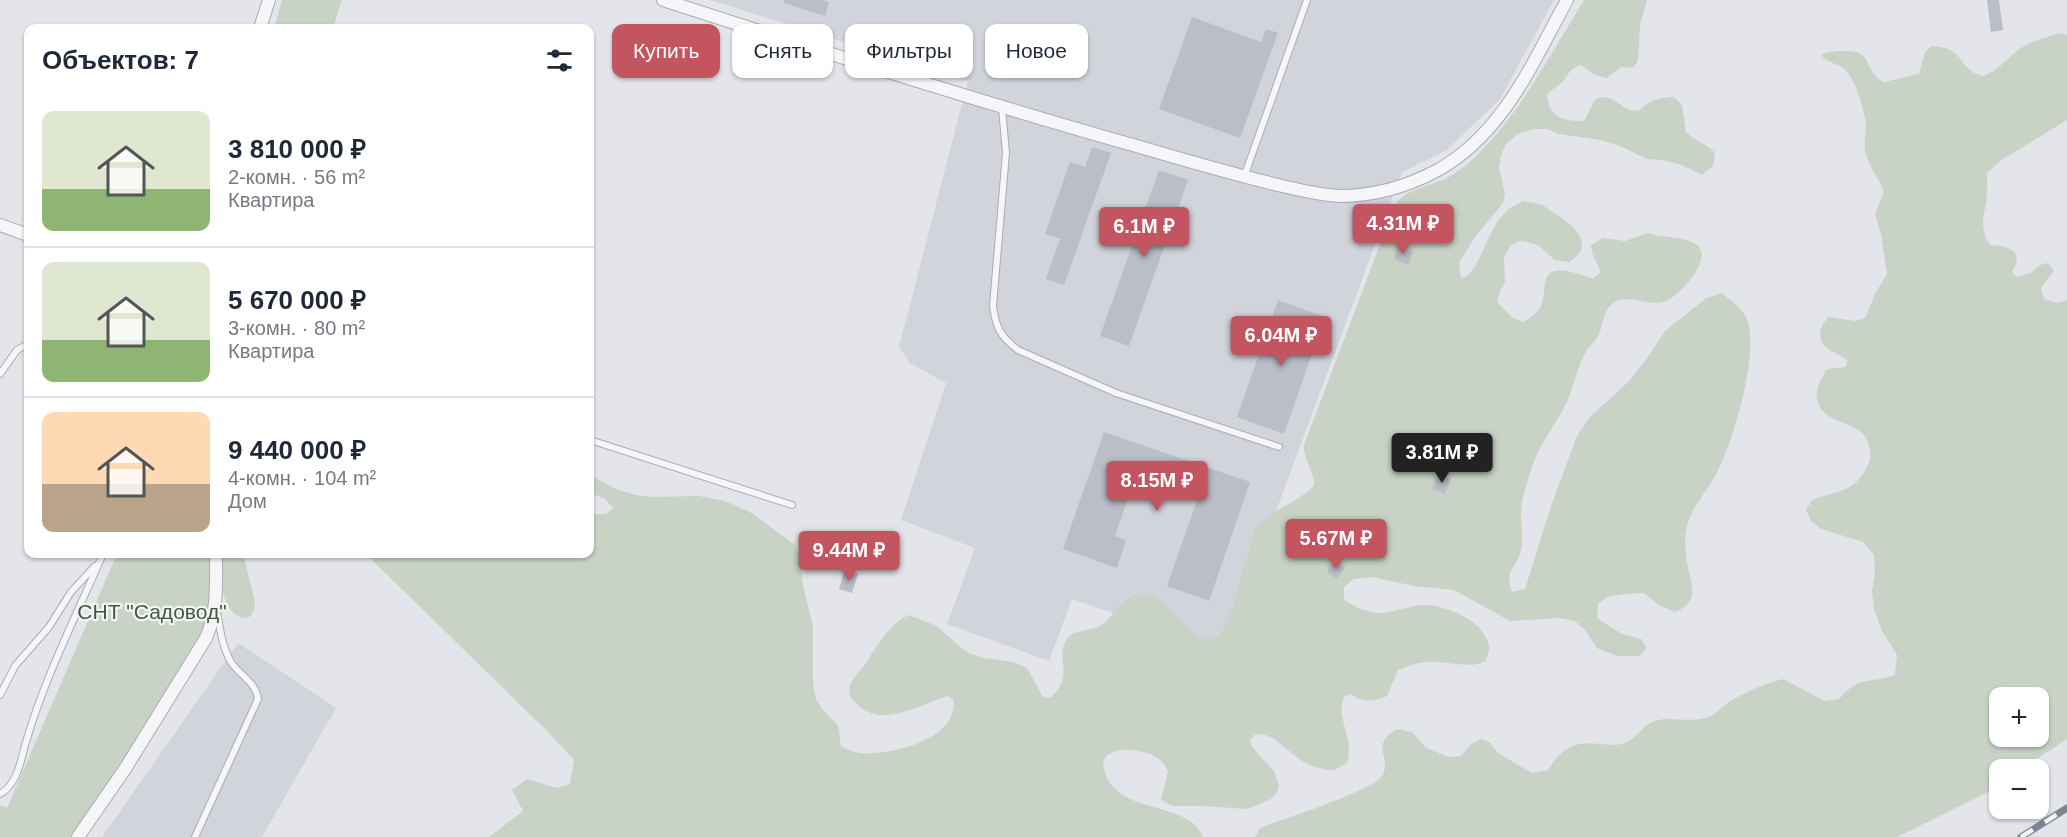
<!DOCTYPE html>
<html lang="ru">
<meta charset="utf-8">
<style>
:root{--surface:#fff;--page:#f6f6f7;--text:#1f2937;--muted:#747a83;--line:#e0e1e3;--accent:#c25560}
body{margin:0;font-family:Helvetica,sans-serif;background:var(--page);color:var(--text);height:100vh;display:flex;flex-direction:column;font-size:22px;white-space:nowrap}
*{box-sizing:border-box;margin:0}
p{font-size:20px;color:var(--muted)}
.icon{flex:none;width:33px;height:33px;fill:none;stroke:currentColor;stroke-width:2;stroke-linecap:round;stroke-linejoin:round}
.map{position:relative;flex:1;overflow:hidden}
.drawer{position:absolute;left:24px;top:24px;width:570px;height:534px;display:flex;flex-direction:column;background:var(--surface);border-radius:12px;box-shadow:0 2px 4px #0004}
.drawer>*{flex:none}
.top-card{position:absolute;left:612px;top:24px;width:570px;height:54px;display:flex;gap:12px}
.controls{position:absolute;left:1989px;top:687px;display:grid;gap:12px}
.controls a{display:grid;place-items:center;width:60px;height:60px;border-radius:12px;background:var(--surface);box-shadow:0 2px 4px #0004;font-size:30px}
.price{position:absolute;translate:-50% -51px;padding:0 14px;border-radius:6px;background:var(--accent);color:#fff;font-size:20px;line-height:39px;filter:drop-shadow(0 2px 3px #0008)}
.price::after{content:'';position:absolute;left:50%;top:36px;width:18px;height:14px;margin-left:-9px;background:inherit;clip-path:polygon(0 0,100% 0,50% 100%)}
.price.current{background:#222;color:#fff}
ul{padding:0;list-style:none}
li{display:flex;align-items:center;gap:18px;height:150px;padding:0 18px}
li+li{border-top:2px solid var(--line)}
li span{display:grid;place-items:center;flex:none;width:168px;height:120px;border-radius:12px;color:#555}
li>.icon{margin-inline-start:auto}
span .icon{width:72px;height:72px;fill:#fffc;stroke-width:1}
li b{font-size:26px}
h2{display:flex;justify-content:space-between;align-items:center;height:72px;padding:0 18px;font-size:26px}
.tag{padding:0 21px;border-radius:12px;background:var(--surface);box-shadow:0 2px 4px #0004;font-size:21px;line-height:54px}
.tag.current{background:var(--accent);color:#fff}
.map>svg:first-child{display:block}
</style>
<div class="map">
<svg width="2067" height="837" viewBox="0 0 2067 837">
<rect width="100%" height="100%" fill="#e3e5ea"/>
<!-- built -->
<g fill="#d2d4dc">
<path d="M710,0H1554L1500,99L1447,150L1402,172L1224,651L1072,599L1049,661L947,624L975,548L901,520L946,383L910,363L899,347L968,81Z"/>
<path d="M238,643L336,708L262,837H102Z"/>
</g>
<!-- green -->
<g fill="#c8d3c5" fill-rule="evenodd">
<path d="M282,0H342L333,28H274Z"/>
<path d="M1584,0H1647L1640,24L1638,61L1633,68L1621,67L1607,78L1595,75L1581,65C1566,71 1572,72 1562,82C1558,86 1552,89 1547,95C1549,118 1563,121 1584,121C1588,115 1592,103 1595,100C1611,88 1624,115 1639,110C1642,108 1644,106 1647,104C1655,99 1664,97 1674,97L1682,105L1686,132C1695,141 1706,143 1715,153L1713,166L1702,175L1682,165L1662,160L1647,159L1618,145L1600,140L1559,134L1547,129H1534L1518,134L1506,144L1501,155L1499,167L1505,194L1503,203L1475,237L1459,263L1461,277H1466C1485,259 1487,228 1507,211C1511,206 1518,204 1523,201C1529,202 1537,203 1542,205C1546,207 1550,211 1554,213C1572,224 1598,244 1569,262L1555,260L1539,246L1528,242L1520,241L1511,245L1504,257L1505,282L1500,292L1497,302L1513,318L1523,322C1530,318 1537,314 1541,306C1548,291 1537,267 1566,271C1576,272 1584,277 1594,278L1601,272L1592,253L1591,245L1603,238L1625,241L1648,233C1662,239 1697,235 1701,251C1706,267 1679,295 1666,301C1648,309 1620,287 1607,310C1603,318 1602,328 1598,336C1595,342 1590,345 1587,350C1578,365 1575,382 1569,397C1562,415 1549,431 1540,448C1534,460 1529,474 1526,487C1523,495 1521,505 1521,514C1521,526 1524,542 1520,554C1513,572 1505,570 1512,592L1525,589L1551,506L1577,436L1588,419L1629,381L1646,360L1665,331L1705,299L1721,293C1731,300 1742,308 1747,319C1760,352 1733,443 1716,474C1707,492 1692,506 1687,526C1684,537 1685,555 1688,567C1692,588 1700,601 1675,612L1659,605L1644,593L1624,594L1607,597L1598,604L1597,618L1622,634L1641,639L1647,648L1639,656H1617L1597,648L1584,629L1575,621L1559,618L1510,621L1454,590L1414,586L1372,577L1354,579L1344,587V600C1354,606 1365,612 1378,613C1395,613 1411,604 1428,605C1450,607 1486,622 1489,647C1489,652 1487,657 1486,661C1468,670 1446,660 1426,662C1416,663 1407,666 1398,670L1387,696C1372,702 1364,703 1350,694L1344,697C1335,718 1355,738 1347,763C1343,765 1338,768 1334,770C1330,771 1324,769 1320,768C1292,764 1277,729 1254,735L1250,741L1252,747L1274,771L1279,786L1276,794L1271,799L1248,809L1201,806H1173L1161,800L1168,771C1166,768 1163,762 1160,760C1145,747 1094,742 1105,773C1120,816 1189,800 1203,837H489L523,811L512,790L527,779L557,788L570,784L574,760L549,733L366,554H590V514H606L613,508L605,499L590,493V479L594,477L616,489L636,495L652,497L699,496L725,501L750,512L794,544L800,556L803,585L813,627V684L816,699L822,709L838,725L841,746C847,749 853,752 859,753C889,756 960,740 953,699L947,696C921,705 880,729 857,704C852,700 848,695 849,689C851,678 864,668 869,658C879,643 892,622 909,615L937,626L959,646L971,654L984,658L1014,662L1027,668L1043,697L1050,698C1076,676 1054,658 1067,639C1074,628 1090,632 1100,626C1117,616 1118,597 1143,593C1169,588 1201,676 1229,619L1255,530C1269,508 1297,505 1314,485C1314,470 1303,459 1304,445L1395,205C1405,189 1430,186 1447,178C1456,173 1465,166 1473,159C1520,114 1550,55 1584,0Z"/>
<path d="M2061,33L2067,35V120L2000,161L1987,173C1987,179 1988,186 1987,193C1986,214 1977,224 1990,245C2009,246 2025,251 2012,272L2016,277L2031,273L2040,265L2048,263L2054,271L2041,288L2044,299L2057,303L2067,300V739L2022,769L2000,770L1999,784L1986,793L1897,837H1255L1260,828C1283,819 1369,792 1381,777C1395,758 1367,747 1397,729L1412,732L1426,748L1449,757L1461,756L1471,744L1481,739L1490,743L1498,753L1532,773L1548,770C1562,748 1573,741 1600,744C1609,745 1619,746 1627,742C1637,737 1643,726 1652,722C1669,714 1692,725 1711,716C1717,713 1723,706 1729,702C1747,691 1764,684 1783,679L1825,701L1839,699C1845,692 1852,685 1862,682C1874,679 1884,680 1895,674L1897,655L1882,631L1874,609L1872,591L1875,573L1874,555L1863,542L1821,529L1811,521L1806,510L1812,500C1835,491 1853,493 1866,469C1869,463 1871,459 1870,452C1869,444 1867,437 1861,432C1847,421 1822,421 1817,400C1815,389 1822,378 1827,369L1845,367L1848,361C1842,355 1833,353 1827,348C1816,339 1820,324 1829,317L1855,321L1865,318L1876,292L1887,274L1881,234L1875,214L1884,192C1880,179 1869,168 1866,154C1863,145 1866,136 1866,126C1864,109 1858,87 1848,73C1841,63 1828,64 1821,55C1827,51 1833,52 1840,51C1879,50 1859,68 1884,82L1919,74L1925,52L1932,46C1939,47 1946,47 1952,51C1965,59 1962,71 1983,76C1999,71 2007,57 2021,48C2033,40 2048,37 2061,33ZM2000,698H2038V736H2000Z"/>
<path d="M117,554H212L208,627L163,701L73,837H0V805L7,808Z"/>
<path d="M222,554H243L255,601C255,627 234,620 226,602C220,588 222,568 222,554Z"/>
</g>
<!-- building -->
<g fill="#bbbec6">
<path d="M784,0H822L829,2L825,16L784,3Z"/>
<path d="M1987,0H1999L2003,30L1991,32Z"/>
<path d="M1192,17L1261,42L1266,29L1278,33L1240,138L1159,109Z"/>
<path d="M927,35L964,46L959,62L923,50Z"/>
<path d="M1092,147L1111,153L1064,285L1046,279L1060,239L1045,234L1070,162L1085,167Z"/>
<path d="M1159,170L1188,180L1129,346L1100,336Z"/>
<path d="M1398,246L1413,252L1408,265L1394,259Z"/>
<path d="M1278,300L1325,317L1284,434L1237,417Z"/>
<path d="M1104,432L1250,482L1209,601L1167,586L1201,489L1139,467L1115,536L1126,540L1117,568L1063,549Z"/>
<path d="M1438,475L1451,479L1445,494L1432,489Z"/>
<path d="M1334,561L1345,568L1337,579L1327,571Z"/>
<path d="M845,570L858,574L852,593L839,589Z"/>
</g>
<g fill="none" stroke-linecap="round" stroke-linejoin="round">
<defs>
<g id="lane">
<path d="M1002,108L1006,153L993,306C996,328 1000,336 1018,350L1116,393L1279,447"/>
<path d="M1244,177L1307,0"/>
<path d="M0,374L17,350L28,344"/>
<path d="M590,440L792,505"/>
<path d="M0,695L15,666L49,627L71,592L95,566"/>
<path d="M0,794C18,784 21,759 26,742C45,677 76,616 103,554"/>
<path d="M195,837L258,699C256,682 239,675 231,662C222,647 220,628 217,612"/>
</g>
<g id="street">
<path d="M663,0C821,51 980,102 1140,147C1184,160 1229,173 1274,184C1295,189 1318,195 1340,196C1374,196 1408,186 1438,170C1503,134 1533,62 1567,0"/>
<path d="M260,28L269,0"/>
<path d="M0,225L28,235"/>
<path d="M78,837L125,769L206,638C218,611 216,583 216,554"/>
</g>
</defs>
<!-- lane casing -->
<use href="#lane" stroke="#a9acb4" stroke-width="8"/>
<!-- street casing -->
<use href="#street" stroke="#a9acb4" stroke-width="14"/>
<!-- lane -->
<use href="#lane" stroke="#f6f6f8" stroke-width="6"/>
<!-- street -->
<use href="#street" stroke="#f6f6f8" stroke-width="12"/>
<defs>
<path id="rail" d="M2021,837L2067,808"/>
</defs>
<!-- rail casing -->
<use href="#rail" stroke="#7e8592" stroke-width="7"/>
<!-- rail -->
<use href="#rail" stroke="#f3f4f7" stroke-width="4.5" stroke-dasharray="14" stroke-linecap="butt"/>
</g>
<g text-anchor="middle" stroke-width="4.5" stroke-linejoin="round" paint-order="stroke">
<!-- park labels -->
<g font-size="21" fill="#3f5b3b" stroke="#f3f4f7">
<text x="152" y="619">СНТ "Садовод"</text>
</g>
</g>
</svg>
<div class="controls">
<a>+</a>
<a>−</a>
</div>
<b class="price" style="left:1403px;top:255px">4.31M ₽</b>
<b class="price" style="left:1144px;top:258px">6.1M ₽</b>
<b class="price" style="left:1281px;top:367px">6.04M ₽</b>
<b class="price current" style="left:1442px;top:484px">3.81M ₽</b>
<b class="price" style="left:1157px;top:512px">8.15M ₽</b>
<b class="price" style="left:1336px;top:570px">5.67M ₽</b>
<b class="price" style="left:849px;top:582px">9.44M ₽</b>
<div class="top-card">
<a class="tag current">Купить</a>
<a class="tag">Снять</a>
<a class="tag">Фильтры</a>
<a class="tag">Новое</a>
</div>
<section class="drawer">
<h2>Объектов: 7<svg class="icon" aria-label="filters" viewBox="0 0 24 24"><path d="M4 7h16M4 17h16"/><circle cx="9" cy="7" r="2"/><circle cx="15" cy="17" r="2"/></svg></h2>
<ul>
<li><span style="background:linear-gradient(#dfe7d0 65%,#8fb573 0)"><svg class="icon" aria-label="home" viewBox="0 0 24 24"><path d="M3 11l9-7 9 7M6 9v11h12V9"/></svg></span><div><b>3 810 000 ₽</b><p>2-комн. · 56 m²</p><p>Квартира</p></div></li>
<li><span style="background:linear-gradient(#dfe7d0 65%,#8fb573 0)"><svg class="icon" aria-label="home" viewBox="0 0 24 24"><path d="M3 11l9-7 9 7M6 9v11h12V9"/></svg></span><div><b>5 670 000 ₽</b><p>3-комн. · 80 m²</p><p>Квартира</p></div></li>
<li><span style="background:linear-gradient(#ffd9b3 60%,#b9a48a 0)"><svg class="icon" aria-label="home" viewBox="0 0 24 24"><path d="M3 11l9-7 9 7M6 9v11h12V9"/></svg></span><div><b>9 440 000 ₽</b><p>4-комн. · 104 m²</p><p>Дом</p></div></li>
</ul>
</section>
</div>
